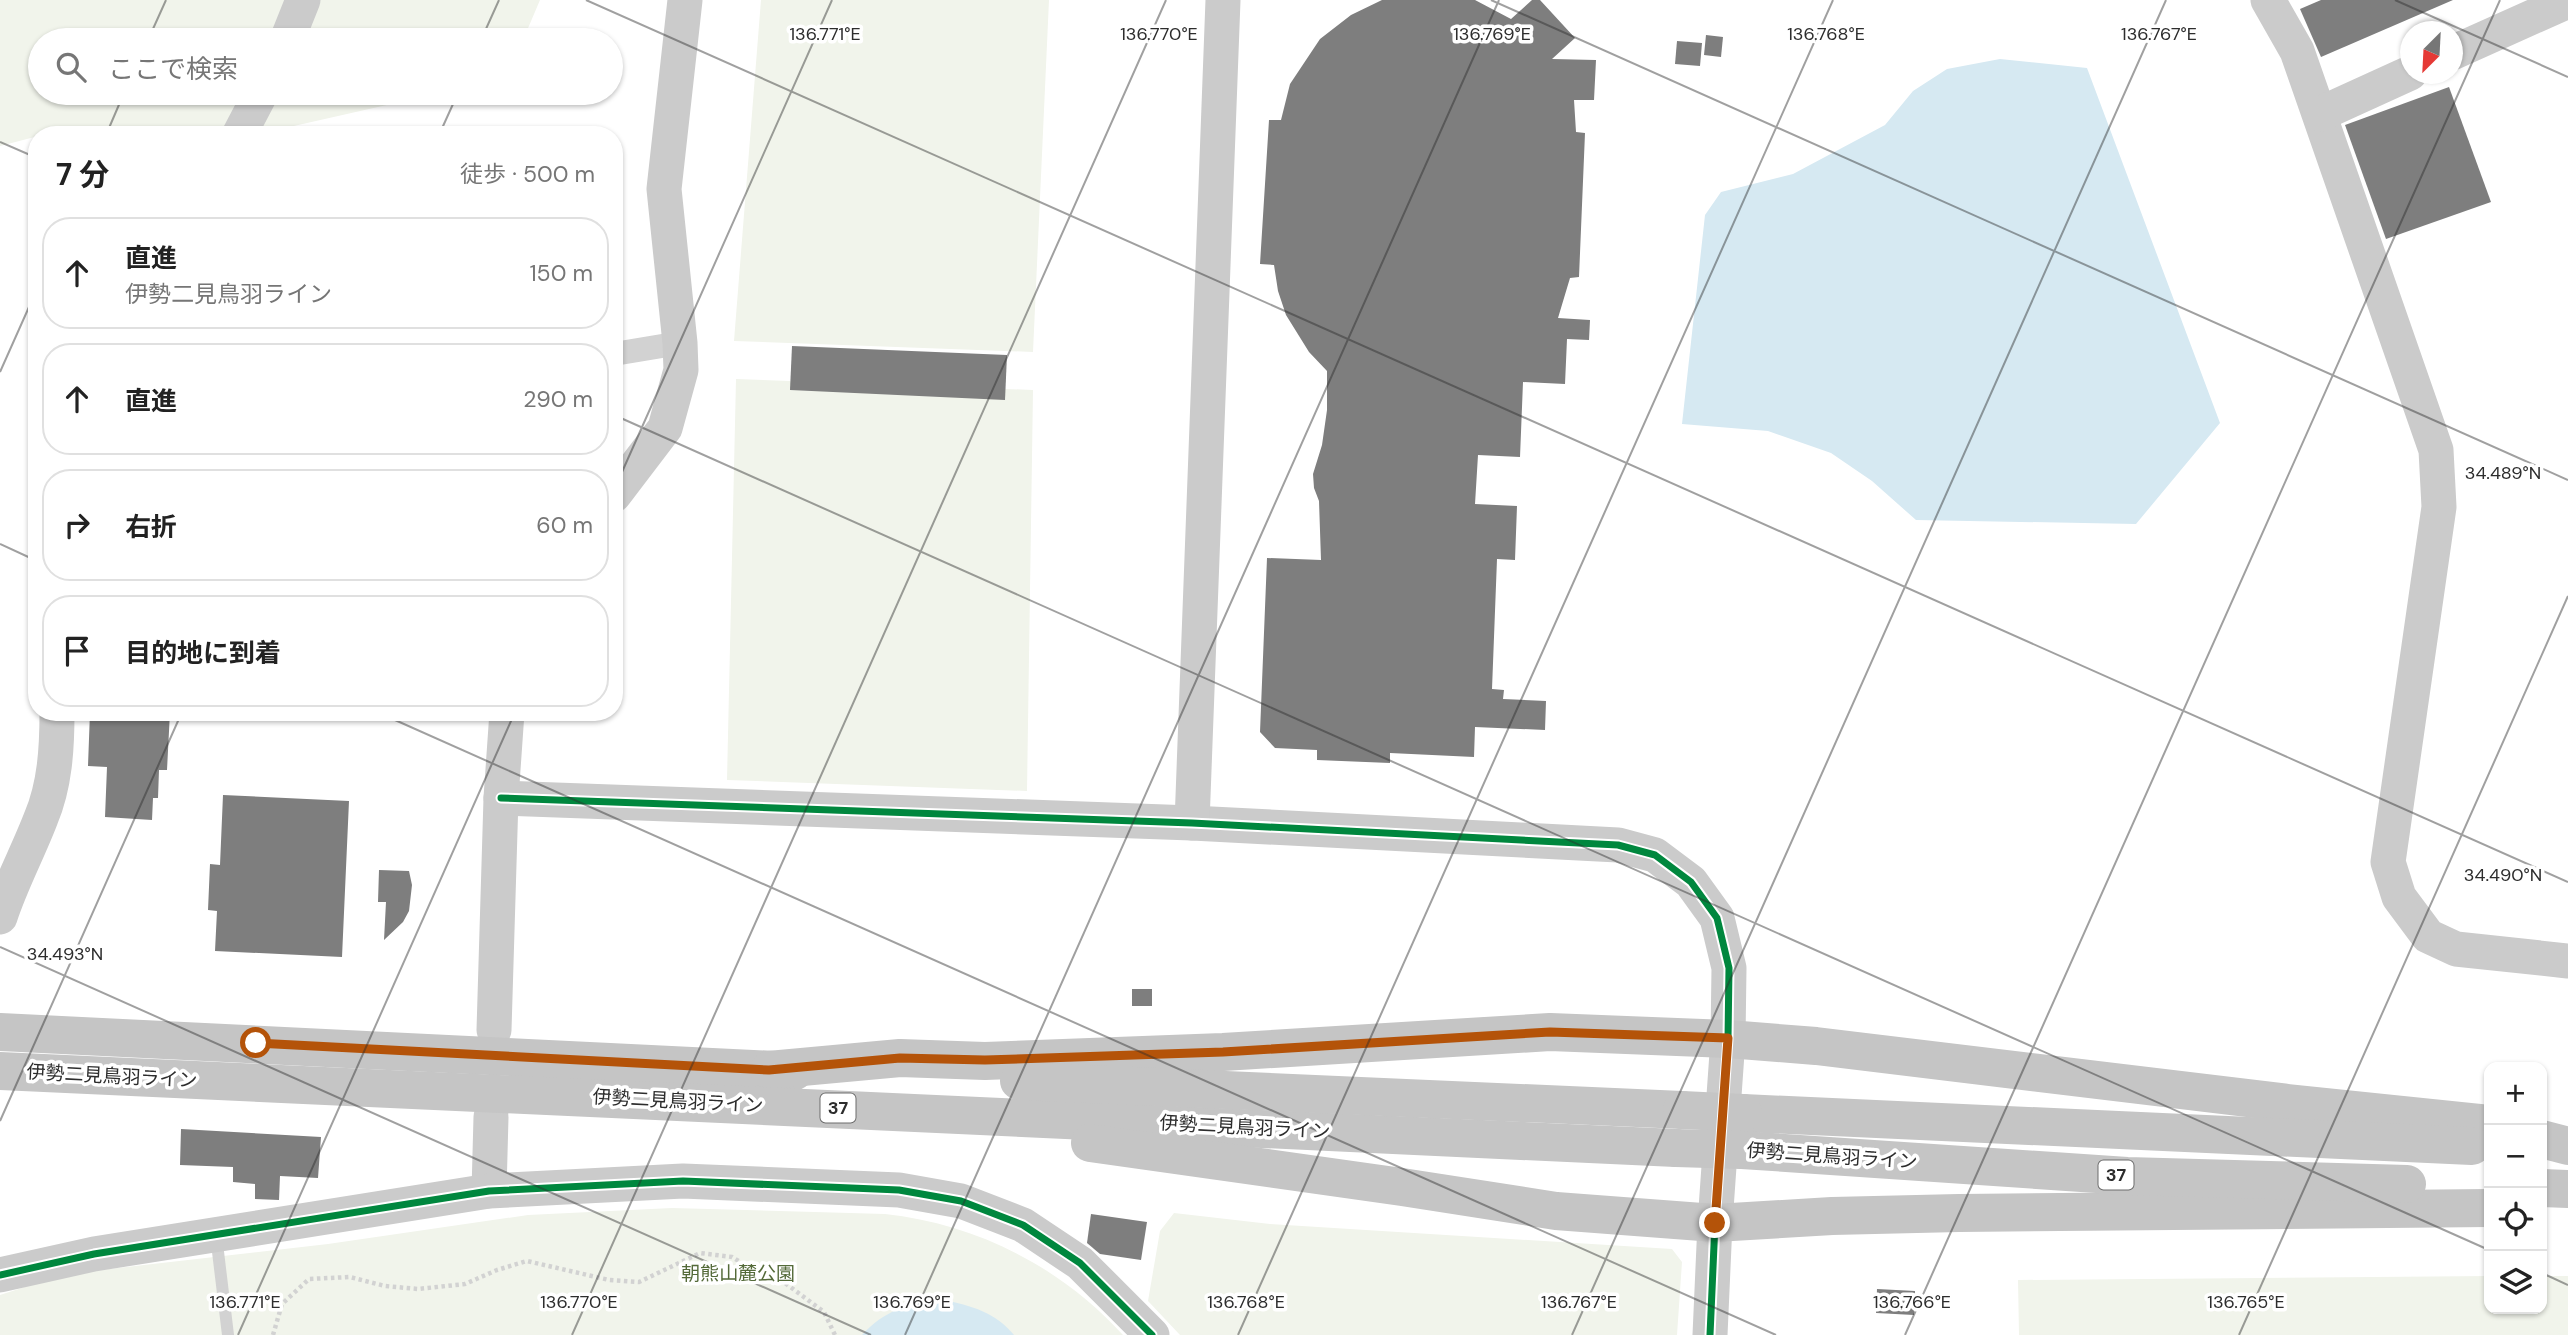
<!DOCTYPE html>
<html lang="ja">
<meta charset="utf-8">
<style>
:root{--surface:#fff;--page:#f2f2f2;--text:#222;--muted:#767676;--line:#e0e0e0}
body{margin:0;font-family:"DM Sans","Noto Sans JP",sans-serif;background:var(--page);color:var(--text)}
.controls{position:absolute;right:21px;bottom:21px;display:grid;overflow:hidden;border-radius:14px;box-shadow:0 2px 5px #0004}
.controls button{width:63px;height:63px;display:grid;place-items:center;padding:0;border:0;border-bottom:2px solid var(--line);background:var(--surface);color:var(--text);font:35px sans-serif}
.compass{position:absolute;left:2400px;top:21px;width:63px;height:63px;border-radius:50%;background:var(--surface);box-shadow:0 2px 5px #0004;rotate:204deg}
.stop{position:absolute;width:21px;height:21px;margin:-16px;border:5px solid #b45309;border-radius:50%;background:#fff}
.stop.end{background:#b45309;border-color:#fff;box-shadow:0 2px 7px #0008}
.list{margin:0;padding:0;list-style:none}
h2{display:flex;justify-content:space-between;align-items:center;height:91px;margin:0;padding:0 28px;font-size:30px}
h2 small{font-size:23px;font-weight:400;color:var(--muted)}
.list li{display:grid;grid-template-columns:46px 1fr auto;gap:21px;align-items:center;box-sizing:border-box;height:112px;margin:0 14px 14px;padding:0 14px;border:2px solid var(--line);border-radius:28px}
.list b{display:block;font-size:26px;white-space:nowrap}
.list p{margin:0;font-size:23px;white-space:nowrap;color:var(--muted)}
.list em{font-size:23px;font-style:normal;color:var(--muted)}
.icon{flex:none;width:38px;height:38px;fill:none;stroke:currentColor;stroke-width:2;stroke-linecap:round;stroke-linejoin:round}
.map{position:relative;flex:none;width:2568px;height:1335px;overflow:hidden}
.search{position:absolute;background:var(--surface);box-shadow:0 2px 5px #0004;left:28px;top:28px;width:595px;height:77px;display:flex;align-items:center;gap:18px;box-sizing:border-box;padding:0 24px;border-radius:38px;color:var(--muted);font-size:26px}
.panel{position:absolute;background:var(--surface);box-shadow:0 2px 5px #0004;left:28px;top:126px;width:595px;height:595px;border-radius:28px}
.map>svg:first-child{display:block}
.green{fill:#f1f4eb}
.water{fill:#d6e9f2}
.building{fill:#7e7e7e}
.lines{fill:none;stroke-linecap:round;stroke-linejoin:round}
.path{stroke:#d2d2d2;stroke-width:4.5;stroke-dasharray:3.5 3.5;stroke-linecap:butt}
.lane{stroke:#d2d2d2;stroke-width:12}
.street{stroke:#d2d2d2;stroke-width:24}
.secondary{stroke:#cbcbcb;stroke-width:35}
.primary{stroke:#c5c5c5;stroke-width:38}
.primary-bridge{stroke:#c5c5c5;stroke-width:38}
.cycleway-casing{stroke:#fff;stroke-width:11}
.cycleway{stroke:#00873e;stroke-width:7}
.route{stroke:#b45309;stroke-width:9}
.ticks{fill:none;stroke:#2d2d2d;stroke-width:2;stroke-opacity:0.45}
.labels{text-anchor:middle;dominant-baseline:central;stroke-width:7;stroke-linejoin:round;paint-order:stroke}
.shield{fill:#fff;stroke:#6c6c6c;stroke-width:2}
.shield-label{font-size:18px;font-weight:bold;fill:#2d2d2d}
.street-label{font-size:19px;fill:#2d2d2d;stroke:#fff}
.park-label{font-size:19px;fill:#546a39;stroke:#fff}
.ticks-label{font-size:18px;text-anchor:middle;fill:#2d2d2d;stroke:#fff;stroke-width:7;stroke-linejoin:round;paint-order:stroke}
</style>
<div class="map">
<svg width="2568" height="1335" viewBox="0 0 2568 1335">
<rect width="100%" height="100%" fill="#fff"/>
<g class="green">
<polygon points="0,0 540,0 523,40 40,40 40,93 420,93 400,102 254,135 57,135 50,133 0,146"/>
<polygon points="761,0 1049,0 1033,352 734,341"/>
<polygon points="736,379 1033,390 1027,791 727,780"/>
<path d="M672 1208 885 1214C977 1224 1061 1267 1123 1335H0V1295L65 1274 328 1244 528 1215Z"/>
<polygon points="1174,1213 1270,1224 1672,1249 1682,1262 1677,1335 1180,1335 1148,1301 1160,1231"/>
<polygon points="2489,1276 2489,1309 2542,1309 2542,1276 2568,1276 2568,1335 2019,1335 2018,1280"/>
</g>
<g class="water">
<polygon points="2000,59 2087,68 2220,423 2136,524 1916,520 1872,481 1831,453 1768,431 1682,424 1705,215 1721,192 1793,174 1885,125 1913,91 1947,69"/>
<path d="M944 1300C972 1306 995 1312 1014 1335H862C883 1311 912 1301 944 1300Z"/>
</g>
<g class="building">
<polygon points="1382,0 1475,0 1511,19 1532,0 1540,0 1575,38 1552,59 1596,60 1594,100 1574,100 1576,132 1585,133 1579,277 1570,278 1558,318 1590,320 1589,340 1567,339 1565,384 1523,382 1520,457 1478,455 1475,504 1517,506 1515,560 1497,559 1492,689 1504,690 1503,699 1546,701 1545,730 1475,727 1474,757 1390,753 1390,763 1317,760 1317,750 1275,748 1260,732 1267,558 1321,560 1319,501 1314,488 1313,474 1322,445 1327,410 1327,371 1309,352 1286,315 1278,291 1274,265 1260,264 1269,120 1281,120 1290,84 1320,39 1351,15"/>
<polygon points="2321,0 2453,0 2321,57 2300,9"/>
<polygon points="1706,35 1723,37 1721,57 1704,55"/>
<polygon points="1677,41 1702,43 1700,66 1675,64"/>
<polygon points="2449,87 2491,202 2386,239 2345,125"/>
<polygon points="792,346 1007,355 1005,400 790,390"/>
<polygon points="90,712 170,712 167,770 159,770 158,798 153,798 152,820 105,817 107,767 88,766"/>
<polygon points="223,795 349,801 342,957 215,951 217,911 208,910 210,864 220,865"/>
<polygon points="379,870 409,871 412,885 409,911 403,922 384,940 386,902 378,902"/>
<rect x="1132" y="989" width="20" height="17"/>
<polygon points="181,1129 321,1137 318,1178 280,1176 279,1200 255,1199 255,1184 233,1182 233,1167 180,1165"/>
<polygon points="1091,1214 1147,1222 1141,1260 1100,1254 1087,1243"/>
<polygon points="1877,1289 1915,1291 1914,1315 1876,1313"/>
</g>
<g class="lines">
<polyline class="path" points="273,1335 282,1304 309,1279 350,1277 385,1286 418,1289 465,1284 497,1270 527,1261 609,1280 639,1282 700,1253 732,1257 760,1274 781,1280 824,1312 835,1335"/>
<polyline class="lane" points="216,1235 228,1335"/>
<polyline class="street" points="614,354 680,343"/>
<g class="secondary">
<polyline points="2268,0 2297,51 2436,450 2439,507 2388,862 2399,897 2428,936 2456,949 2568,961"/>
<polyline points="287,40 303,0"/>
<polyline points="2452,53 2568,1"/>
<polyline points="2320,114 2410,73"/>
<polyline points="239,135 261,93"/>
<polyline points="614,495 665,428 681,370 680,343 664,189 685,0"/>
<polyline points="501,798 1192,823 1618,845 1655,855 1691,882 1717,918 1729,968 1728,1039 1715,1223 1710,1335"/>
<polyline points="1192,823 1223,0"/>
<path d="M0 917C11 883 28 852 41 818 55 785 57 748 57 712"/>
<polyline points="494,1030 501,798 507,712"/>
<polyline points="489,1191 491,1117"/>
<polyline points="0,1275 94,1254 489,1191 683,1181 899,1190 961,1201 1023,1225 1080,1263 1152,1335"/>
</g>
<g class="primary">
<polyline points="0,1032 795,1071"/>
<polyline points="769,1070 900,1058 985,1061 1223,1052 1550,1032 1728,1039 1816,1046 2288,1103 2489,1124"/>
<polyline points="0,1071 1676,1148"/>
<polyline points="1019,1081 1682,1110"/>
<polyline points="1743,1113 2472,1146"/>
<polyline points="2542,1139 2568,1146"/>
<polyline points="1090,1143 1402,1187 1556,1211 1715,1223 1832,1216 1959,1213 2489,1208"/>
<polyline points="1742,1150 2127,1176 2407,1184"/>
<polyline points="2542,1188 2568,1189"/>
</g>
<g class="primary-bridge">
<polyline points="1682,1110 1743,1113"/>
<polyline points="1676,1148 1742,1150"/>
</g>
<defs>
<g id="cycleway">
<polyline points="501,798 1192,823 1618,845 1655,855 1691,882 1717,918 1729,968 1728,1039 1715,1223 1710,1335"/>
<polyline points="0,1275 94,1254 489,1191 683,1181 899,1190 961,1201 1023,1225 1080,1263 1152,1335"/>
</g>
</defs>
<use href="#cycleway" class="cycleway-casing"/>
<use href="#cycleway" class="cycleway"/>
</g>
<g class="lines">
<polyline class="route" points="256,1043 769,1070 900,1058 985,1060 1223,1052 1550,1032 1728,1038 1715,1223"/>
</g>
<path class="ticks" d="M586 0 2568 882M1491 0 2568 480M2395 0 2568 77M148 40 166 0M481 40 499 0M106 135 124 93M439 135 458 93M0 142 37 158M0 372 37 289M614 415 2489 1250M614 490 832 0M0 544 37 561M377 712 1776 1335M0 947 871 1335M0 1121 182 712M2542 1273 2568 1285M238 1335 515 712M572 1335 1166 0M905 1335 1499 0M1238 1335 1833 0M1572 1335 2166 0M1905 1335 2500 0M2239 1335 2568 596"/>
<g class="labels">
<g class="shield">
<rect x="820.5" y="1093.5" width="35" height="29" rx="5"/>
<rect x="2098.5" y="1160.5" width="35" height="29" rx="5"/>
</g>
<g class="shield-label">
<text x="838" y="1108">37</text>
<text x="2116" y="1175">37</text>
</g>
<g class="street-label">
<text transform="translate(112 1076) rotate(3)">伊勢二見鳥羽ライン</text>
<text transform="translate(678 1101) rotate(3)">伊勢二見鳥羽ライン</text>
<text transform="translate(1245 1127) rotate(3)">伊勢二見鳥羽ライン</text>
<text transform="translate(1832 1156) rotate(4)">伊勢二見鳥羽ライン</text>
</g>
<g class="park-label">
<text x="738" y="1273">朝熊山麓公園</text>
</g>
</g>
<g class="ticks-label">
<text x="2159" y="40">136.767°E</text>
<text x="825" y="40">136.771°E</text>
<text x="1159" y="40">136.770°E</text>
<text x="1492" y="40">136.769°E</text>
<text x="1826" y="40">136.768°E</text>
<text x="2503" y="479">34.489°N</text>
<text x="2503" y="881">34.490°N</text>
<text x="65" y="960">34.493°N</text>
<text x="245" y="1308">136.771°E</text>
<text x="579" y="1308">136.770°E</text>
<text x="912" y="1308">136.769°E</text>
<text x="1246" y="1308">136.768°E</text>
<text x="1579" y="1308">136.767°E</text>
<text x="1912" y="1308">136.766°E</text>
<text x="2246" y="1308">136.765°E</text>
</g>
</svg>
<div class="controls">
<button>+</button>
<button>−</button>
<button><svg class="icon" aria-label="locate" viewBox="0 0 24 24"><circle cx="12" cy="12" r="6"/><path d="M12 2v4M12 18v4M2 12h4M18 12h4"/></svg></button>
<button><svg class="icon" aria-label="layers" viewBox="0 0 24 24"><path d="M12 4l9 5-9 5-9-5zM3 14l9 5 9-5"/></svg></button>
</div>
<svg class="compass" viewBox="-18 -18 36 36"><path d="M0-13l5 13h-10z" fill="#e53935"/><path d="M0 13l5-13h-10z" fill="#767676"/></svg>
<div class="stop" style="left:256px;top:1043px"></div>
<div class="stop end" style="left:1715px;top:1223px"></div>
<div class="search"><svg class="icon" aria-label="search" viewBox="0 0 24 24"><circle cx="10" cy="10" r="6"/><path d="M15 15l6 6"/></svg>ここで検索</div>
<section class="panel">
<h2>7 分<small>徒歩 · 500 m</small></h2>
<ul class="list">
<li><svg class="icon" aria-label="ahead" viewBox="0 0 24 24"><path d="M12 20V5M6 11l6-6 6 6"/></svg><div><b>直進</b><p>伊勢二見鳥羽ライン</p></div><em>150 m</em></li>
<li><svg class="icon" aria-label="ahead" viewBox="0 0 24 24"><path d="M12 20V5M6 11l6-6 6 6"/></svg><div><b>直進</b></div><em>290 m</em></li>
<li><svg class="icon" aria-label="right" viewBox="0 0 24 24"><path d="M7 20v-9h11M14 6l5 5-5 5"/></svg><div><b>右折</b></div><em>60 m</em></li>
<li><svg class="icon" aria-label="arrive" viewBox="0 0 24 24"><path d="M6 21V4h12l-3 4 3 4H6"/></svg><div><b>目的地に到着</b></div></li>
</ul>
</section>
</div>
